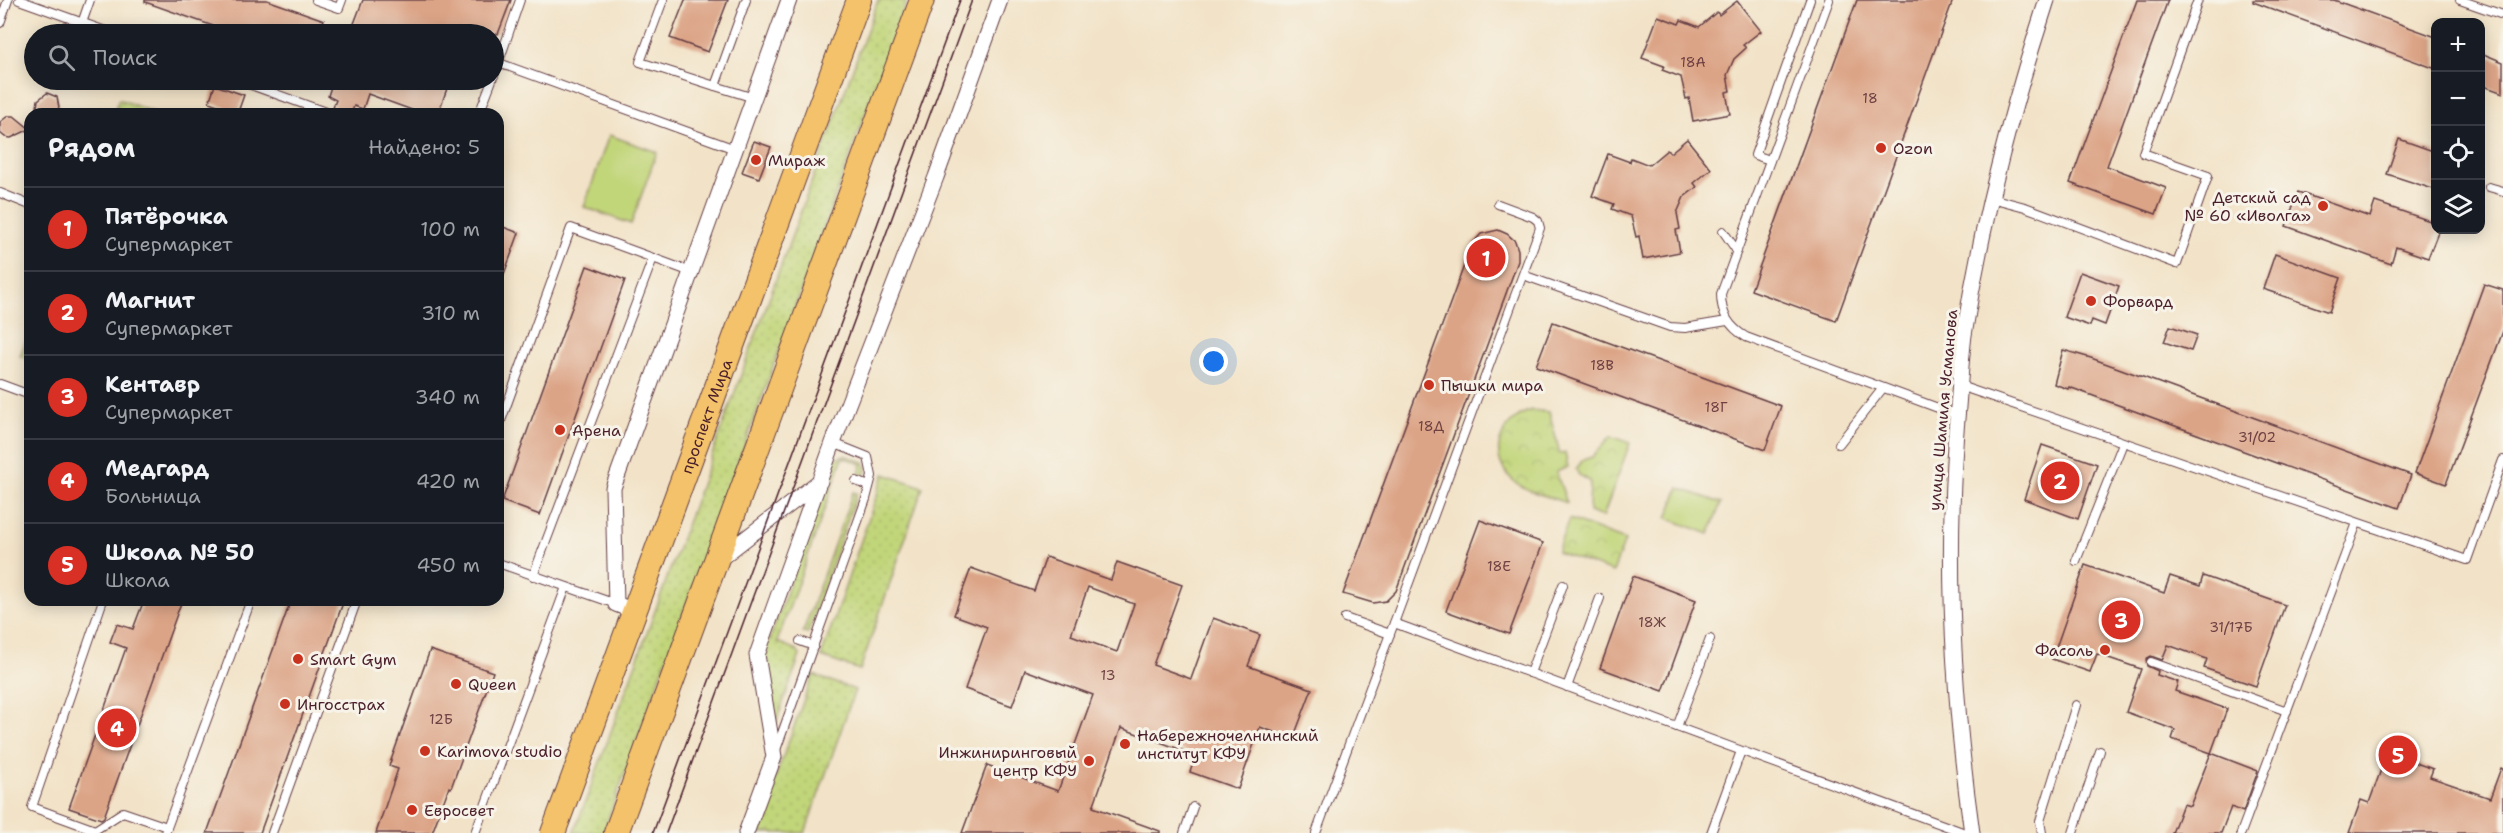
<!DOCTYPE html>
<html lang="ru">
<meta charset="utf-8">
<style>
:root{--surface:#171b24;--page:#20242c;--text:#f1f3f6;--muted:#9ea1a6;--line:#363941;--accent:#d93025}
body{margin:0;font-family:"Shantell Sans",sans-serif;background:var(--page);color:var(--text)}
.controls{position:absolute;right:18px;top:18px;display:grid;overflow:hidden;border-radius:12px;box-shadow:0 3px 15px #0003}
.controls button{width:54px;height:54px;display:grid;place-items:center;padding:0;border:0;border-bottom:2px solid var(--line);background:var(--surface);color:var(--text);font:30px sans-serif}
.you{position:absolute;left:1214px;top:362px;width:21px;height:21px;margin:-15px;border:4px solid #fff;border-radius:50%;background:#1a73e8;box-shadow:0 0 0 9px #1a73e833}
.badge{display:grid;place-items:center;width:39px;height:39px;border-radius:50%;background:var(--accent);color:#fff;font-size:20px;font-weight:700}
.pin{position:absolute;translate:-50% -50%;border:3px solid #fff;box-shadow:0 2px 6px #0006}
.list{margin:0;padding:0;list-style:none}
h2{display:flex;justify-content:space-between;align-items:center;height:78px;margin:0;padding:0 24px;font-size:26px}
h2 small{font-size:20px;font-weight:400;color:var(--muted)}
.list li{display:grid;grid-template-columns:39px 1fr auto;gap:18px;align-items:center;box-sizing:border-box;height:84px;padding:0 24px;border-top:2px solid var(--line)}
.list b{display:block;font-size:22px;white-space:nowrap}
.list p{margin:0;font-size:20px;white-space:nowrap;color:var(--muted)}
.list em{font-size:20px;font-style:normal;color:var(--muted)}
.icon{flex:none;width:33px;height:33px;fill:none;stroke:currentColor;stroke-width:2;stroke-linecap:round;stroke-linejoin:round}
.map{position:relative;flex:none;width:2503px;height:833px;overflow:hidden}
.search{position:absolute;background:var(--surface);box-shadow:0 3px 15px #0003;left:24px;top:24px;width:480px;height:66px;display:flex;align-items:center;gap:15px;box-sizing:border-box;padding:0 21px;border-radius:33px;color:var(--muted);font-size:22px}
.panel{position:absolute;background:var(--surface);box-shadow:0 3px 15px #0003;left:24px;top:108px;width:480px;height:498px;border-radius:18px}
.map>svg:first-child{display:block}
.grass{fill:url(#grass-dots);stroke:#867a52;stroke-width:1.5}
.park{fill:url(#park-crowns);stroke:#867a52;stroke-width:1.5}
.garden{fill:url(#garden-furrows);stroke:#867a52;stroke-width:1.5}
.pitch{fill:#c1d579;stroke:#867a52;stroke-width:1.5}
.building{fill:#dca487;fill-rule:evenodd}
.lines{fill:none;stroke-linecap:round;stroke-linejoin:round}
.lane-casing{stroke:#633c43;stroke-width:10}
.street-casing{stroke:#633c43;stroke-width:17}
.primary-casing{stroke:#633c43;stroke-width:26}
.lane{stroke:#fff;stroke-width:8}
.street{stroke:#fff;stroke-width:15}
.primary{stroke:#f3c26a;stroke-width:24}
.tram{stroke:#4a1f2b;stroke-width:1.5}
.poi-dot{fill:#c8321e;stroke:#f7f3e8;stroke-width:2}
.labels{text-anchor:middle;dominant-baseline:central;stroke-width:6;stroke-linejoin:round;paint-order:stroke}
.number-label{font-size:14px;fill:#6e4042}
.poi-label{font-size:16px;fill:#4a1f2b;stroke:#f7f3e8;text-anchor:start}
.street-label{font-size:16px;fill:#4a1f2b;stroke:#f7f3e8}
</style>
<div class="map">
<svg width="2503" height="833" viewBox="0 0 2503 833">
<defs>
<pattern id="grass-dots" width="8" height="8" patternUnits="userSpaceOnUse" patternTransform="scale(1.5)"><rect width="8" height="8" fill="#c1d579"/><path d="M2 2h.1M6 6h.1" fill="none" stroke="#a7b669" stroke-width="1.8" stroke-linecap="round"/></pattern>
<pattern id="park-crowns" width="20" height="18" patternUnits="userSpaceOnUse" patternTransform="scale(1.5)"><rect width="20" height="18" fill="#c1d579"/><path d="M2 6a3 3 0 1 1 6 0M12 15a3 3 0 1 1 6 0" fill="none" stroke="#a7b669"/></pattern>
<pattern id="garden-furrows" width="10" height="10" patternUnits="userSpaceOnUse" patternTransform="scale(1.5)"><rect width="10" height="10" fill="#c1d579"/><path d="M-1 1l2-2M0 10L10 0M9 11l2-2" fill="none" stroke="#a7b669"/></pattern>
</defs>
<rect width="100%" height="100%" fill="#f7f3e8"/>
<filter id="ink" filterUnits="userSpaceOnUse"><feTurbulence type="fractalNoise" baseFrequency=".0167" numOctaves="2"/><feDisplacementMap in="SourceGraphic" scale="12" xChannelSelector="R" yChannelSelector="G"/><feConvolveMatrix kernelMatrix="1 2 1 2 8 2 1 2 1" color-interpolation-filters="sRGB"/></filter>
<filter id="wash" filterUnits="userSpaceOnUse"><feTurbulence type="fractalNoise" baseFrequency=".008" numOctaves="4" result="noise"/><feDisplacementMap in="SourceGraphic" scale="24" xChannelSelector="R" yChannelSelector="G"/><feGaussianBlur stdDeviation="1.35" result="paint"/><feColorMatrix in="noise" values="0 0 0 0 0 0 0 0 0 0 0 0 0 0 0 0 0 1.4 0 .05"/><feComposite in="paint" operator="in"/></filter>
<g filter="url(#wash)">
<rect width="100%" height="100%" fill="#f2e3c8"/>
<g class="grass">
<polygon points="878,0 907,0 603,833 574,833"/>
<polygon points="844,455 864,462 867,468 864,475 859,474 862,464 843,457 777,642 797,650 800,655 776,722 766,668 766,650 834,460"/>
<polygon points="884,474 923,487 860,670 821,657"/>
<polygon points="853,492 857,493 808,633 803,632"/>
<polygon points="813,675 855,690 805,833 755,833"/>
</g>
<g class="park">
<path d="M1532 410 1549 412 1560 454 1565 453 1568 467 1556 472 1567 503C1550 497 1529 493 1515 482 1486 459 1498 421 1532 410Z"/>
<polygon points="1611,436 1630,443 1603,517 1589,512 1590,481 1579,475 1576,469 1583,460 1592,457"/>
<polygon points="1569,519 1625,540 1613,572 1557,552"/>
</g>
<g class="garden">
<polygon points="119,99 157,114 113,114"/>
<polygon points="30,329 30,360 20,356"/>
</g>
<g class="pitch">
<polygon points="609,135 657,152 631,224 584,207"/>
<polygon points="1679,488 1721,503 1709,534 1667,518"/>
</g>
<g id="blocks">
<g class="building">
<polygon points="145,0 267,0 324,20 319,34 236,34 145,2"/>
<polygon points="363,0 511,0 498,34 350,34"/>
<polygon points="685,0 728,0 708,52 670,38"/>
<polygon points="1857,0 1953,0 1836,321 1751,290"/>
<polygon points="2137,0 2168,0 2107,166 2166,188 2156,214 2070,183"/>
<polygon points="2253,0 2334,0 2436,37 2436,69 2253,2"/>
<polygon points="1737,1 1761,31 1743,45 1746,48 1734,59 1727,75 1730,91 1726,92 1730,114 1693,121 1689,98 1686,99 1681,77 1662,70 1664,66 1642,58 1658,16 1679,24 1681,20 1699,27 1717,12 1719,15"/>
<polygon points="2481,53 2503,62 2503,93 2481,85"/>
<polygon points="333,80 450,80 438,114 423,114 368,94 363,109 354,106 351,114 337,114 333,108 336,100 328,96"/>
<polygon points="215,85 244,95 238,112 209,102"/>
<polygon points="47,93 57,97 59,108 52,114 36,114 38,100"/>
<polygon points="8,116 14,116 30,129 11,138 5,137 0,133 0,122"/>
<polygon points="1687,139 1711,169 1694,183 1697,187 1684,197 1677,213 1680,229 1676,230 1680,252 1643,259 1639,236 1636,237 1631,216 1612,209 1614,204 1592,196 1608,154 1630,162 1631,158 1649,165 1667,150 1670,153"/>
<polygon points="2399,139 2436,152 2436,190 2387,174"/>
<polygon points="754,141 771,147 759,178 742,172"/>
<polygon points="2298,192 2370,217 2375,202 2436,223 2436,230 2439,230 2428,258 2396,247 2391,264 2286,226"/>
<polygon points="498,225 519,233 500,285 498,285"/>
<polygon points="1498,230 1507,234 1515,241 1518,250 1518,261 1396,591 1386,601 1373,603 1343,594 1472,244 1481,234"/>
<polygon points="2275,254 2341,278 2329,312 2263,289"/>
<polygon points="587,266 625,280 540,515 502,501"/>
<polygon points="2080,272 2119,286 2105,325 2092,320 2090,326 2064,317"/>
<polygon points="2484,284 2503,290 2503,331 2446,484 2415,473"/>
<polygon points="1553,322 1781,406 1765,450 1536,366"/>
<polygon points="2170,326 2197,335 2191,351 2164,342"/>
<polygon points="2063,350 2091,358 2411,475 2399,508 2069,387 2068,389 2054,384"/>
<polygon points="2042,445 2097,464 2078,519 2024,499"/>
<polygon points="1480,520 1543,543 1509,634 1446,611"/>
<path d="M1046 557 1111 580 1117 562 1182 585 1153 665 1191 679 1213 618 1260 635 1248 666 1312 689 1293 739 1260 727 1238 789 1190 772 1196 755 1121 728 1093 807 1160 831V833H962L987 765 1058 791 1093 695 1025 670 1012 706 965 689 987 627 954 615 971 568 1034 591ZM1088 587 1134 604 1117 652 1071 635Z"/>
<polygon points="2085,565 2164,593 2170,576 2200,586 2203,576 2285,605 2256,686 2204,668 2207,659 2168,645 2162,660 2151,656 2146,659 2147,666 2158,671 2157,675 2178,682 2175,691 2227,709 2211,753 2172,739 2175,730 2126,712 2141,669 2097,654 2090,672 2052,659"/>
<polygon points="1633,576 1696,600 1663,691 1600,668"/>
<polygon points="144,600 182,600 104,817 101,819 69,808 126,648 110,642 117,624 133,629"/>
<polygon points="291,600 344,600 260,833 207,833"/>
<polygon points="430,650 493,672 451,788 449,787 432,833 376,833 398,769 389,766"/>
<polygon points="2211,753 2258,771 2243,812 2231,807 2221,833 2172,833 2183,804 2190,806"/>
<polygon points="2387,753 2433,769 2430,777 2490,798 2501,768 2503,769 2503,833 2349,833 2361,800 2369,803"/>
</g>
</g>
</g>
<g filter="url(#ink)">
<use href="#blocks" fill-opacity="0" stroke="#633c43" stroke-width="1.5"/>
<g class="lines">
<defs>
<g id="lane">
<polyline points="19,0 114,34"/>
<polyline points="316,0 339,8 342,0"/>
<polyline points="663,0 640,62 715,86 746,0"/>
<path d="M1829 0 1721 294C1721 314 1729 327 1746 337L1957 415"/>
<polyline points="2460,0 2503,15"/>
<polyline points="0,23 8,0"/>
<polyline points="82,23 90,0"/>
<polyline points="499,63 735,149"/>
<polyline points="494,76 520,0"/>
<polyline points="237,80 331,114"/>
<polyline points="715,86 754,98"/>
<polyline points="479,114 492,80"/>
<polyline points="1770,160 1755,155 1810,0"/>
<polyline points="2489,187 2503,191"/>
<polyline points="0,193 30,205"/>
<polyline points="1991,198 2025,207 2177,264 2208,176 2143,153 2198,0"/>
<polyline points="1498,204 1533,217 1538,221 1540,228 1394,623 1965,833"/>
<polyline points="1723,231 1737,251"/>
<polyline points="1523,275 1670,327 1685,328 1727,321"/>
<polyline points="0,384 30,395"/>
<polyline points="1960,386 2467,560 2503,460"/>
<polyline points="498,429 571,228 653,258"/>
<polyline points="1839,444 1883,388"/>
<polyline points="856,481 869,486"/>
<polyline points="2076,561 2123,443"/>
<polyline points="498,563 616,604"/>
<polyline points="533,576 653,258 691,272"/>
<polyline points="103,600 32,807 95,830 123,812 167,827"/>
<polyline points="1345,618 1390,634"/>
<polyline points="800,641 814,646"/>
<polyline points="2151,662 2287,711"/>
<polyline points="1530,673 1563,585"/>
<polyline points="1567,687 1600,598"/>
<polyline points="1677,727 1710,639"/>
<polyline points="776,750 866,499 872,476 868,457 833,443"/>
<polyline points="165,833 251,600"/>
<polyline points="272,833 357,600"/>
<polyline points="475,833 566,587"/>
<polyline points="1184,833 1193,807"/>
<polyline points="1316,833 1394,623"/>
<polyline points="1711,833 1741,751"/>
<polyline points="2042,833 2040,821 2076,705"/>
<polyline points="2073,833 2100,751"/>
<polyline points="2241,833 2357,523"/>
</g>
<g id="street">
<polyline points="718,560 820,481"/>
<polyline points="636,612 616,604 613,488 789,0"/>
<polyline points="746,833 774,757 757,655 833,443 936,177 1000,0"/>
<path d="M1972 833C1952 692 1945 549 1958 407 1960 383 1961 359 1964 335 1982 221 2011 110 2047 0"/>
</g>
<g id="primary">
<path id="s1" d="M553 833 859 0"/>
<polyline points="616,833 922,0"/>
</g>
</defs>
<use href="#lane" class="lane-casing"/>
<use href="#street" class="street-casing"/>
<use href="#primary" class="primary-casing"/>
<use href="#lane" class="lane"/>
<use href="#street" class="street"/>
<use href="#primary" class="primary"/>
<g class="tram">
<polyline points="653,833 960,0"/>
<polyline points="666,833 972,0"/>
</g>
</g>
</g>
<g class="poi-dot">
<circle cx="1881" cy="148" r="6"/>
<circle cx="756" cy="160" r="6"/>
<circle cx="2323" cy="206" r="6"/>
<circle cx="2091" cy="301" r="6"/>
<circle cx="1429" cy="385" r="6"/>
<circle cx="560" cy="430" r="6"/>
<circle cx="2105" cy="650" r="6"/>
<circle cx="298" cy="659" r="6"/>
<circle cx="456" cy="684" r="6"/>
<circle cx="285" cy="704" r="6"/>
<circle cx="1125" cy="744" r="6"/>
<circle cx="425" cy="751" r="6"/>
<circle cx="1089" cy="761" r="6"/>
<circle cx="412" cy="810" r="6"/>
</g>
<g class="labels">
<g class="number-label">
<text x="1693" y="62">18А</text>
<text x="1870" y="98">18</text>
<text x="1602" y="365">18В</text>
<text x="1716" y="407">18Г</text>
<text x="1431" y="426">18Д</text>
<text x="2257" y="437">31/02</text>
<text x="1499" y="566">18Е</text>
<text x="1652" y="622">18Ж</text>
<text x="2231" y="627">31/17Б</text>
<text x="1108" y="675">13</text>
<text x="441" y="719">12Б</text>
</g>
<g class="poi-label">
<text x="1893" y="148">Ozon</text>
<text x="768" y="160">Мираж</text>
<text x="2311" y="197" text-anchor="end">Детский сад<tspan x="2311" dy="18">№ 60 «Иволга»</tspan></text>
<text x="2103" y="301">Форвард</text>
<text x="1441" y="385">Пышки мира</text>
<text x="572" y="430">Арена</text>
<text x="2093" y="650" text-anchor="end">Фасоль</text>
<text x="310" y="659">Smart Gym</text>
<text x="468" y="684">Queen</text>
<text x="297" y="704">Ингосстрах</text>
<text x="1137" y="735">Набережночелнинский<tspan x="1137" dy="18">институт КФУ</tspan></text>
<text x="437" y="751">Karimova studio</text>
<text x="1077" y="752" text-anchor="end">Инжиниринговый<tspan x="1077" dy="18">центр КФУ</tspan></text>
<text x="424" y="810">Евросвет</text>
</g>
<g class="street-label">
<text transform="translate(1943 410) rotate(-85)">улица Шамиля Усманова</text>
<text stroke="none"><textPath href="#s1" startOffset="444">проспект Мира</textPath></text>
</g>
</g>
</svg>
<div class="controls">
<button>+</button>
<button>−</button>
<button><svg class="icon" aria-label="locate" viewBox="0 0 24 24"><circle cx="12" cy="12" r="6"/><path d="M12 2v4M12 18v4M2 12h4M18 12h4"/></svg></button>
<button><svg class="icon" aria-label="layers" viewBox="0 0 24 24"><path d="M12 4l9 5-9 5-9-5zM3 14l9 5 9-5"/></svg></button>
</div>
<div class="you"></div>
<div class="pin badge" style="left:1486px;top:258px">1</div>
<div class="pin badge" style="left:2060px;top:481px">2</div>
<div class="pin badge" style="left:2121px;top:620px">3</div>
<div class="pin badge" style="left:117px;top:728px">4</div>
<div class="pin badge" style="left:2398px;top:755px">5</div>
<div class="search"><svg class="icon" aria-label="search" viewBox="0 0 24 24"><circle cx="10" cy="10" r="6"/><path d="M15 15l6 6"/></svg>Поиск</div>
<section class="panel">
<h2>Рядом<small>Найдено: 5</small></h2>
<ul class="list">
<li><span class="badge">1</span><div><b>Пятёрочка</b><p>Супермаркет</p></div><em>100 m</em></li>
<li><span class="badge">2</span><div><b>Магнит</b><p>Супермаркет</p></div><em>310 m</em></li>
<li><span class="badge">3</span><div><b>Кентавр</b><p>Супермаркет</p></div><em>340 m</em></li>
<li><span class="badge">4</span><div><b>Медгард</b><p>Больница</p></div><em>420 m</em></li>
<li><span class="badge">5</span><div><b>Школа № 50</b><p>Школа</p></div><em>450 m</em></li>
</ul>
</section>
</div>
